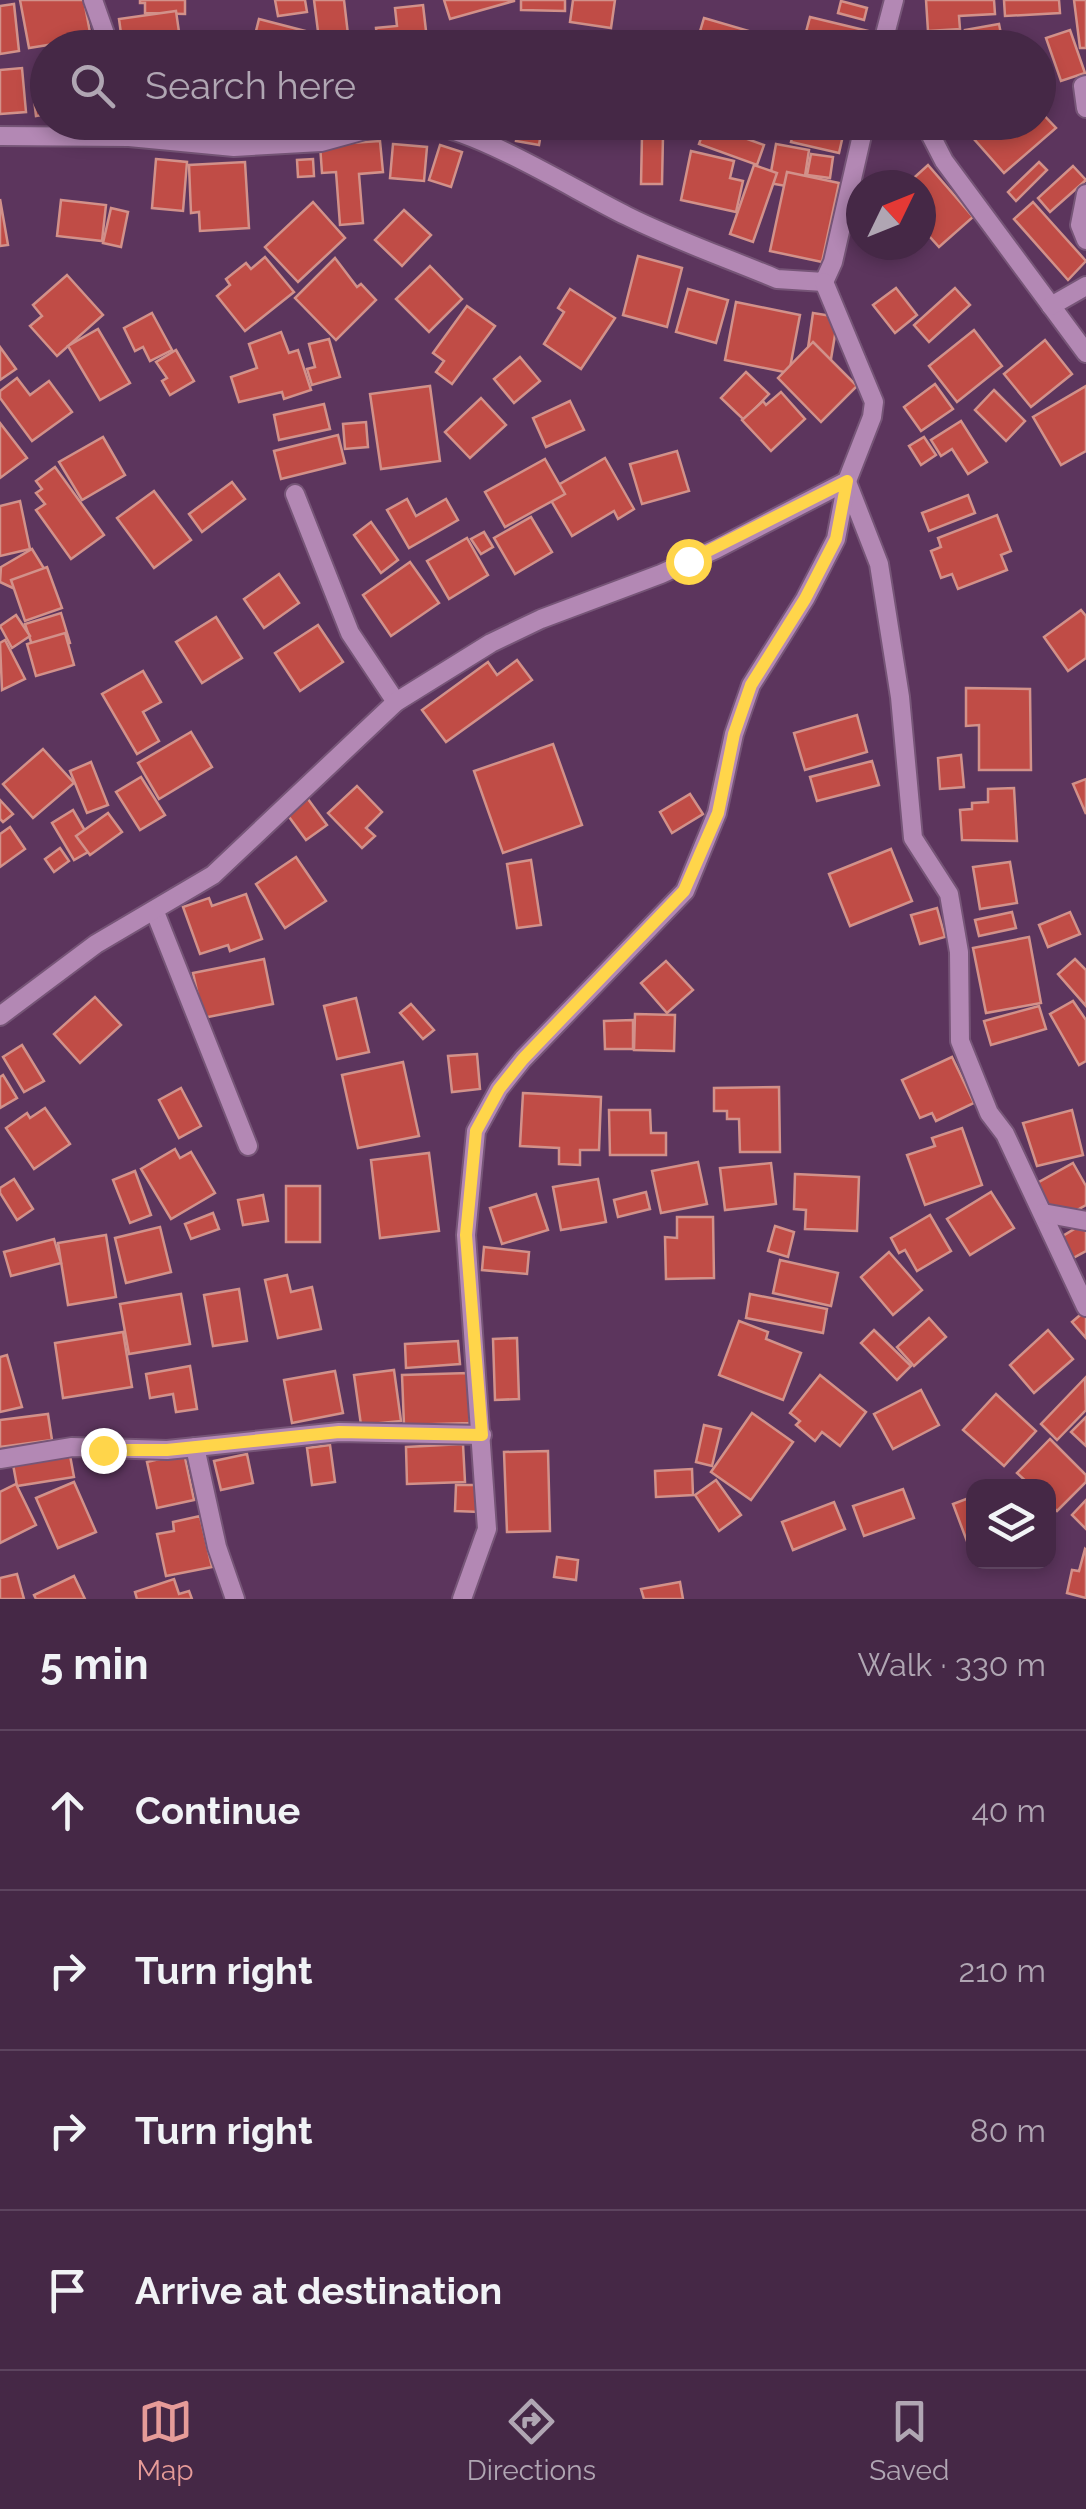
<!DOCTYPE html>
<meta charset="utf-8">
<style>
:root{--surface:#452846;--page:#4f3451;--text:#f1f3f6;--muted:#b0a6b3;--line:#5d445f;--accent:#e69b98}
body{margin:0;font-family:Raleway,sans-serif;background:var(--page);color:var(--text)}
.controls{position:absolute;right:30px;bottom:30px;display:grid;overflow:hidden;border-radius:20px;box-shadow:0 5px 15px #0003}
.controls button{width:90px;height:90px;display:grid;place-items:center;padding:0;border:0;border-bottom:2px solid var(--line);background:var(--surface);color:var(--text);font:50px sans-serif}
.compass{position:absolute;left:846px;top:170px;width:90px;height:90px;border-radius:50%;background:var(--surface);box-shadow:0 5px 15px #0003;rotate:47deg}
.stop{position:absolute;width:30px;height:30px;margin:-22px;border:8px solid #ffd54a;border-radius:50%;background:#fff}
.stop.end{background:#ffd54a;border-color:#fff;box-shadow:0 2px 10px #0008}
.list{margin:0;padding:0;list-style:none}
h2{display:flex;justify-content:space-between;align-items:center;height:130px;margin:0;padding:0 40px;font-size:42px}
h2 small{font-size:32px;font-weight:400;color:var(--muted)}
.list li{display:grid;grid-template-columns:65px 1fr auto;gap:30px;align-items:center;box-sizing:border-box;height:160px;padding:0 40px;border-top:2px solid var(--line)}
.list b{display:block;font-size:38px;white-space:nowrap}
.list em{font-size:32px;font-style:normal;color:var(--muted)}
.icon{flex:none;width:55px;height:55px;fill:none;stroke:currentColor;stroke-width:2;stroke-linecap:round;stroke-linejoin:round}
.map{position:relative;flex:none;width:1086px;height:1599px;overflow:hidden}
.search{position:absolute;background:var(--surface);box-shadow:0 5px 15px #0003;left:30px;right:30px;top:30px;height:110px;display:flex;align-items:center;gap:25px;box-sizing:border-box;padding:0 35px;border-radius:55px;color:var(--muted);font-size:38px}
.sheet{height:770px;background:var(--surface)}
nav{display:flex;justify-content:space-around;align-items:center;box-sizing:border-box;height:140px;border-top:2px solid var(--line);background:var(--surface);font-size:28px;color:var(--muted)}
nav a{display:grid;justify-items:center;gap:5px}
nav .on{color:var(--accent)}
.map>svg:first-child{display:block}
.building{fill:#c04c46;stroke:#d2918a;stroke-width:2.5}
.lines{fill:none;stroke-linecap:round;stroke-linejoin:round}
.minor-casing{stroke:#765577;stroke-width:22}
.minor{stroke:#b388b4;stroke-width:18}
.route{stroke:#ffd54a;stroke-width:12}
</style>
<div class="map">
<svg width="1086" height="1599" viewBox="0 0 1086 1599">
<rect width="100%" height="100%" fill="#5c355d"/>
<g class="building">
<polygon points="20,0 84,0 91,38 29,48"/>
<polygon points="140,0 185,0 185,14 145,13 145,3 140,3"/>
<polygon points="275,0 305,0 307,12 278,16"/>
<polygon points="314,0 344,0 349,43 320,47"/>
<polygon points="444,0 514,0 514,1 450,19"/>
<polygon points="521,0 565,0 565,11 521,10"/>
<polygon points="573,0 615,0 611,28 570,22"/>
<polygon points="926,0 994,0 995,14 959,16 960,29 928,31"/>
<polygon points="1004,0 1059,0 1060,13 1005,16"/>
<polygon points="1074,0 1086,0 1086,48 1080,48"/>
<polygon points="841,1 867,8 864,20 838,13"/>
<polygon points="14,4 19,51 0,54 0,6"/>
<polygon points="423,5 428,48 378,48 376,28 397,26 395,8"/>
<polygon points="176,11 181,46 123,48 119,19"/>
<polygon points="810,17 868,31 864,48 802,47"/>
<polygon points="704,18 749,31 744,48 695,48"/>
<polygon points="259,19 309,32 305,48 274,48 253,43"/>
<polygon points="999,24 1003,44 968,48 965,30"/>
<polygon points="1070,30 1085,73 1061,81 1046,38"/>
<polygon points="548,34 569,40 567,48 544,48"/>
<polygon points="953,34 957,48 922,48 920,43"/>
<polygon points="22,68 26,112 0,114 0,70"/>
<polygon points="48,97 48,114 36,116 34,99"/>
<polygon points="1038,109 1056,128 1004,173 974,139 993,122 1038,122"/>
<polygon points="519,122 543,122 539,145 516,141"/>
<polygon points="582,122 627,122 627,134 582,132"/>
<polygon points="645,122 689,122 689,129 645,128"/>
<polygon points="796,122 846,122 839,153 791,142"/>
<polygon points="706,124 764,145 757,165 699,144"/>
<polygon points="642,135 663,136 662,184 641,184"/>
<polygon points="380,141 383,172 359,174 363,223 340,225 336,172 322,173 320,145"/>
<polygon points="393,144 427,147 424,181 390,178"/>
<polygon points="776,144 809,150 803,189 769,183"/>
<polygon points="440,145 462,152 451,187 429,180"/>
<polygon points="691,151 734,161 730,178 743,181 736,212 681,200"/>
<polygon points="811,154 833,157 830,178 807,175"/>
<polygon points="156,159 187,162 183,211 152,208"/>
<polygon points="313,159 314,176 298,177 297,160"/>
<polygon points="245,162 249,228 200,231 199,212 191,213 189,165"/>
<polygon points="1039,162 1047,170 1016,201 1008,192"/>
<polygon points="754,165 777,173 753,242 730,234"/>
<polygon points="928,165 973,217 939,247 921,227 921,185 906,185"/>
<polygon points="1073,166 1086,180 1050,212 1038,198"/>
<polygon points="787,172 839,183 822,262 770,251"/>
<polygon points="0,199 8,245 0,246"/>
<polygon points="61,200 106,205 102,241 57,236"/>
<polygon points="313,202 345,238 298,282 265,247"/>
<polygon points="1033,202 1086,261 1068,280 1014,219"/>
<polygon points="111,208 128,212 121,247 103,243"/>
<polygon points="404,210 431,235 402,266 375,240"/>
<polygon points="638,256 682,268 667,327 623,315"/>
<polygon points="265,257 294,292 245,331 217,296 230,285 226,279 246,263 251,269"/>
<polygon points="335,258 357,287 361,284 376,300 336,340 295,298"/>
<polygon points="430,266 462,299 429,332 396,299"/>
<polygon points="67,275 103,315 57,356 30,326 42,316 33,305"/>
<polygon points="896,288 917,315 895,333 873,305"/>
<polygon points="955,288 970,305 929,342 914,325"/>
<polygon points="570,289 615,318 581,369 544,344 564,312 558,308"/>
<polygon points="688,289 728,300 716,343 676,332"/>
<polygon points="736,302 800,315 789,373 725,360"/>
<polygon points="467,306 495,326 452,384 436,372 444,361 433,353"/>
<polygon points="152,313 172,350 150,361 143,347 135,351 124,328"/>
<polygon points="813,313 838,317 831,359 807,355"/>
<polygon points="98,329 130,383 100,400 68,346"/>
<polygon points="974,330 1002,366 957,402 929,366"/>
<polygon points="281,332 289,353 298,350 311,390 284,399 282,392 239,402 231,377 257,368 249,344"/>
<polygon points="329,339 340,377 312,385 307,369 315,367 309,344"/>
<polygon points="1045,340 1072,374 1031,407 1004,374"/>
<polygon points="813,342 857,386 821,422 778,378"/>
<polygon points="0,347 16,369 0,380"/>
<polygon points="176,350 194,381 170,395 162,381 167,378 156,362"/>
<polygon points="520,357 540,381 514,403 494,379"/>
<polygon points="746,372 769,394 744,420 721,398"/>
<polygon points="17,378 30,395 49,381 72,412 32,441 0,398 0,391"/>
<polygon points="935,384 953,409 921,431 904,407"/>
<polygon points="430,386 440,461 381,469 370,394"/>
<polygon points="1086,386 1086,451 1061,465 1033,417"/>
<polygon points="994,390 1025,421 1006,441 975,410"/>
<polygon points="781,392 805,419 771,451 742,420 763,401 766,405"/>
<polygon points="481,398 506,425 470,458 445,432"/>
<polygon points="570,401 584,430 546,447 533,418"/>
<polygon points="324,404 330,429 279,440 274,415"/>
<polygon points="961,421 987,462 968,474 952,449 941,456 931,440"/>
<polygon points="366,422 368,447 345,449 343,424"/>
<polygon points="0,423 27,458 0,478"/>
<polygon points="338,435 345,463 281,479 274,451"/>
<polygon points="103,437 125,475 82,500 59,462"/>
<polygon points="924,437 936,455 921,465 909,446"/>
<polygon points="677,451 689,491 642,504 630,464"/>
<polygon points="605,458 634,509 618,519 614,511 572,536 546,492"/>
<polygon points="545,459 565,494 505,527 485,492"/>
<polygon points="55,467 104,535 71,559 36,510 45,504 36,493 42,489 36,481"/>
<polygon points="232,482 245,499 202,532 189,514"/>
<polygon points="154,491 191,540 154,568 117,518"/>
<polygon points="968,495 975,513 929,531 922,513"/>
<polygon points="407,499 416,516 446,499 458,520 409,548 387,510"/>
<polygon points="20,501 30,549 0,556 0,506"/>
<polygon points="997,515 1011,551 1001,555 1007,570 958,589 952,574 941,578 931,551 941,547 938,538"/>
<polygon points="531,517 552,552 515,574 494,538"/>
<polygon points="371,522 398,560 381,573 354,535"/>
<polygon points="484,532 493,547 481,554 471,539"/>
<polygon points="467,538 488,575 449,599 427,561"/>
<polygon points="32,549 45,570 15,589 0,582 1,567"/>
<polygon points="410,562 439,603 391,636 363,595"/>
<polygon points="47,567 62,608 25,621 11,580"/>
<polygon points="279,574 299,603 264,628 244,599"/>
<polygon points="1081,610 1086,616 1086,658 1068,671 1044,637"/>
<polygon points="61,613 70,643 35,654 25,624"/>
<polygon points="16,615 30,636 12,648 0,626"/>
<polygon points="216,617 242,658 202,683 176,642"/>
<polygon points="318,625 343,662 300,691 275,653"/>
<polygon points="65,633 74,665 36,676 27,644"/>
<polygon points="5,640 25,679 2,690 0,643"/>
<polygon points="517,660 532,680 446,742 422,710 488,662 497,675"/>
<polygon points="143,671 161,702 143,712 159,741 137,754 102,694"/>
<polygon points="966,688 1030,689 1031,770 979,770 979,725 966,726"/>
<polygon points="857,715 867,752 805,770 794,733"/>
<polygon points="191,732 212,767 159,799 138,763"/>
<polygon points="553,744 582,825 503,853 474,771"/>
<polygon points="43,749 74,783 33,818 3,784"/>
<polygon points="961,755 964,787 940,789 938,758"/>
<polygon points="872,761 879,785 817,801 810,777"/>
<polygon points="91,762 108,805 87,813 70,771"/>
<polygon points="141,777 165,815 140,830 116,792"/>
<polygon points="1086,779 1086,814 1073,784"/>
<polygon points="357,786 382,812 366,828 375,836 362,848 328,813"/>
<polygon points="1014,788 1017,841 962,840 960,810 972,809 972,803 988,802 988,789"/>
<polygon points="690,794 703,814 672,833 660,812"/>
<polygon points="305,795 327,825 306,840 284,810"/>
<polygon points="0,800 13,814 3,822 0,819"/>
<polygon points="73,810 95,848 74,860 52,823"/>
<polygon points="108,813 122,832 90,855 76,836"/>
<polygon points="10,827 25,849 0,867 0,834"/>
<polygon points="60,848 69,861 54,872 45,859"/>
<polygon points="891,849 912,901 850,926 829,874"/>
<polygon points="296,857 326,901 285,928 256,884"/>
<polygon points="531,860 541,925 517,928 507,864"/>
<polygon points="1010,862 1017,903 980,909 973,867"/>
<polygon points="246,894 262,939 230,951 228,945 200,954 183,907 209,898 212,906"/>
<polygon points="937,908 945,937 920,944 911,915"/>
<polygon points="1012,912 1016,928 979,936 975,920"/>
<polygon points="1070,912 1080,934 1048,947 1039,925"/>
<polygon points="1029,937 1041,1003 986,1013 973,948"/>
<polygon points="264,959 273,1004 203,1018 193,973"/>
<polygon points="1075,959 1086,970 1086,1006 1058,974"/>
<polygon points="666,961 693,990 667,1013 641,983"/>
<polygon points="95,997 121,1025 80,1063 54,1034"/>
<polygon points="356,998 369,1052 337,1059 324,1006"/>
<polygon points="1073,1001 1086,1020 1086,1061 1079,1065 1050,1014"/>
<polygon points="411,1004 434,1030 423,1039 400,1013"/>
<polygon points="1039,1006 1046,1029 991,1045 984,1021"/>
<polygon points="635,1014 675,1015 674,1051 634,1050"/>
<polygon points="633,1020 633,1049 605,1049 604,1021"/>
<polygon points="22,1045 44,1081 24,1092 3,1057"/>
<polygon points="477,1054 480,1089 452,1092 448,1056"/>
<polygon points="952,1057 974,1103 936,1121 932,1113 920,1118 902,1080"/>
<polygon points="403,1062 419,1136 358,1148 342,1075"/>
<polygon points="3,1075 17,1098 0,1108 0,1077"/>
<polygon points="779,1087 780,1152 740,1152 739,1119 727,1119 727,1111 714,1111 714,1088"/>
<polygon points="181,1088 201,1126 179,1138 159,1100"/>
<polygon points="523,1093 601,1097 599,1150 580,1150 580,1165 559,1164 559,1148 520,1146"/>
<polygon points="45,1108 70,1144 34,1169 6,1128 27,1113 30,1118"/>
<polygon points="609,1110 650,1110 651,1133 666,1133 666,1155 610,1155"/>
<polygon points="1072,1110 1083,1155 1037,1166 1023,1123"/>
<polygon points="962,1128 982,1185 925,1205 907,1155 935,1146 932,1138"/>
<polygon points="175,1149 180,1158 191,1152 215,1193 171,1219 141,1169"/>
<polygon points="429,1153 439,1231 380,1238 371,1160"/>
<polygon points="698,1162 707,1204 661,1213 652,1171"/>
<polygon points="771,1163 776,1204 725,1210 720,1168"/>
<polygon points="1073,1163 1086,1186 1086,1205 1052,1224 1030,1187"/>
<polygon points="135,1171 151,1215 130,1223 113,1180"/>
<polygon points="795,1174 859,1177 857,1231 805,1229 806,1210 794,1209"/>
<polygon points="14,1179 33,1209 17,1220 0,1193 0,1188"/>
<polygon points="598,1179 606,1222 561,1230 553,1187"/>
<rect x="286" y="1186" width="34" height="56"/>
<polygon points="646,1192 650,1209 618,1217 614,1200"/>
<polygon points="991,1192 1014,1228 970,1255 947,1219"/>
<polygon points="536,1194 548,1230 502,1244 490,1208"/>
<polygon points="263,1195 268,1221 243,1225 238,1200"/>
<polygon points="213,1213 219,1229 191,1239 185,1224"/>
<polygon points="930,1215 951,1251 917,1271 905,1250 899,1253 891,1238"/>
<polygon points="677,1217 713,1217 714,1278 666,1279 665,1237 677,1238"/>
<polygon points="1086,1222 1086,1251 1073,1258 1061,1237"/>
<polygon points="775,1226 794,1232 788,1257 768,1251"/>
<polygon points="160,1227 171,1272 126,1283 115,1238"/>
<polygon points="106,1235 116,1297 68,1305 58,1243"/>
<polygon points="54,1239 61,1263 11,1276 4,1252"/>
<polygon points="484,1247 529,1252 527,1274 482,1270"/>
<polygon points="889,1252 922,1290 893,1315 861,1277"/>
<polygon points="780,1260 838,1273 831,1306 773,1293"/>
<polygon points="287,1275 291,1292 312,1287 321,1329 278,1338 265,1280"/>
<polygon points="239,1289 247,1341 213,1346 204,1295"/>
<polygon points="181,1294 190,1344 129,1354 120,1304"/>
<polygon points="750,1294 827,1309 823,1333 746,1318"/>
<polygon points="1086,1310 1086,1338 1072,1322"/>
<polygon points="929,1318 946,1337 914,1366 897,1347"/>
<polygon points="739,1321 768,1332 766,1339 801,1353 783,1400 719,1375"/>
<polygon points="874,1330 911,1366 897,1380 861,1343"/>
<polygon points="1048,1330 1073,1359 1034,1393 1010,1365"/>
<polygon points="123,1332 132,1387 63,1398 55,1343"/>
<polygon points="517,1338 519,1399 495,1400 493,1339"/>
<polygon points="458,1341 460,1364 406,1368 405,1344"/>
<polygon points="7,1355 22,1407 0,1412 0,1357"/>
<polygon points="190,1366 197,1409 176,1412 173,1394 150,1398 146,1374"/>
<polygon points="394,1370 401,1421 361,1425 354,1375"/>
<polygon points="335,1371 343,1413 292,1423 284,1380"/>
<polygon points="468,1373 470,1423 404,1425 402,1375"/>
<polygon points="820,1375 866,1412 840,1446 822,1432 815,1441 796,1425 800,1421 790,1413"/>
<polygon points="1085,1378 1086,1410 1057,1440 1041,1424"/>
<polygon points="921,1390 939,1425 893,1449 874,1414"/>
<polygon points="996,1394 1036,1431 1004,1466 963,1430"/>
<polygon points="752,1413 793,1442 751,1500 711,1472"/>
<polygon points="48,1414 52,1440 0,1447 0,1420"/>
<polygon points="1086,1417 1086,1446 1071,1432"/>
<polygon points="704,1425 721,1429 712,1466 696,1462"/>
<polygon points="1050,1439 1086,1475 1086,1482 1057,1511 1048,1503 1048,1486 1031,1486 1017,1473"/>
<polygon points="463,1444 465,1482 407,1484 406,1447"/>
<polygon points="330,1445 335,1482 312,1485 307,1448"/>
<polygon points="69,1450 74,1477 17,1486 12,1459"/>
<polygon points="548,1451 550,1531 507,1532 504,1452"/>
<polygon points="184,1453 194,1500 157,1508 147,1462"/>
<polygon points="247,1454 253,1483 221,1490 214,1461"/>
<polygon points="692,1469 693,1495 656,1497 655,1471"/>
<polygon points="716,1480 741,1515 719,1531 695,1495"/>
<polygon points="74,1482 96,1532 58,1548 36,1498"/>
<polygon points="16,1484 36,1525 0,1543 0,1492"/>
<polygon points="456,1485 481,1485 480,1512 455,1511"/>
<polygon points="903,1489 914,1518 864,1536 853,1506"/>
<polygon points="974,1496 974,1542 968,1544 953,1504"/>
<polygon points="1086,1500 1086,1529 1072,1515"/>
<polygon points="834,1502 845,1529 793,1550 782,1522"/>
<polygon points="200,1516 212,1567 166,1576 157,1534 174,1531 173,1522"/>
<polygon points="1085,1549 1086,1550 1086,1598 1067,1593 1072,1570 1079,1571"/>
<polygon points="557,1557 578,1560 576,1580 554,1577"/>
<polygon points="17,1574 24,1599 0,1599 0,1578"/>
<polygon points="74,1576 85,1599 36,1599 34,1595"/>
<polygon points="174,1579 179,1594 189,1591 192,1599 137,1599 135,1592"/>
<polygon points="680,1582 683,1599 644,1599 641,1589"/>
</g>
<g class="lines">
<defs>
<g id="minor">
<polyline points="93,0 110,48"/>
<polyline points="886,48 883,42 894,0"/>
<polyline points="1086,85 1083,86 1086,108"/>
<path d="M417 122C477 128 570 188 627 216 675 240 727 258 777 279L824 282 833 262 865 122"/>
<polyline points="924,122 944,161 1086,353"/>
<polyline points="0,136 129,137 234,147 321,142 394,122"/>
<polyline points="1086,194 1080,225 1086,240"/>
<polyline points="1051,306 1086,286"/>
<polyline points="847,482 879,564 900,697 913,838 949,894 959,952 960,1041 989,1113 1005,1134 1086,1307"/>
<polyline points="295,494 350,633 396,702"/>
<polyline points="155,912 248,1146"/>
<polyline points="0,1016 96,944 213,875 396,702 491,643 541,619 661,574 716,549 847,481 872,417 874,402 824,282"/>
<polyline points="1043,1213 1086,1221"/>
<polyline points="195,1447 217,1547 235,1599"/>
<polyline points="0,1459 72,1447 167,1450 339,1432 482,1435"/>
<polyline points="462,1599 487,1529 466,1235 476,1131 499,1089 523,1059 685,891 717,813 734,734 751,685 805,599 836,539 847,481"/>
</g>
</defs>
<use href="#minor" class="minor-casing"/>
<use href="#minor" class="minor"/>
</g>
<g class="lines">
<polyline class="route" points="103,1450 167,1450 339,1432 482,1435 466,1235 476,1131 499,1089 523,1059 684,891 718,813 734,734 751,685 805,599 836,539 847,481 688,561"/>
</g>
</svg>
<div class="controls">
<button><svg class="icon" aria-label="layers" viewBox="0 0 24 24"><path d="M12 4l9 5-9 5-9-5zM3 14l9 5 9-5"/></svg></button>
</div>
<svg class="compass" viewBox="-18 -18 36 36"><path d="M0-13l5 13h-10z" fill="#e53935"/><path d="M0 13l5-13h-10z" fill="#b0a6b3"/></svg>
<div class="stop" style="left:688px;top:561px"></div>
<div class="stop end" style="left:103px;top:1450px"></div>
<div class="search"><svg class="icon" aria-label="search" viewBox="0 0 24 24"><circle cx="10" cy="10" r="6"/><path d="M15 15l6 6"/></svg>Search here</div>
</div>
<section class="sheet">
<h2>5 min<small>Walk · 330 m</small></h2>
<ul class="list">
<li><svg class="icon" aria-label="ahead" viewBox="0 0 24 24"><path d="M12 20V5M6 11l6-6 6 6"/></svg><div><b>Continue</b></div><em>40 m</em></li>
<li><svg class="icon" aria-label="right" viewBox="0 0 24 24"><path d="M7 20v-9h11M14 6l5 5-5 5"/></svg><div><b>Turn right</b></div><em>210 m</em></li>
<li><svg class="icon" aria-label="right" viewBox="0 0 24 24"><path d="M7 20v-9h11M14 6l5 5-5 5"/></svg><div><b>Turn right</b></div><em>80 m</em></li>
<li><svg class="icon" aria-label="arrive" viewBox="0 0 24 24"><path d="M6 21V4h12l-3 4 3 4H6"/></svg><div><b>Arrive at destination</b></div></li>
</ul>
</section>
<nav>
<a class="on"><svg class="icon" aria-label="map" viewBox="0 0 24 24"><path d="M3 6l6-2 6 2 6-2v14l-6 2-6-2-6 2zM9 4v14M15 6v14"/></svg>Map</a>
<a><svg class="icon" aria-label="directions" viewBox="0 0 24 24"><path d="M12 3l9 9-9 9-9-9zM9 14v-3h6M13 9l2 2-2 2"/></svg>Directions</a>
<a><svg class="icon" aria-label="saved" viewBox="0 0 24 24"><path d="M7 4h10v16l-5-4-5 4z"/></svg>Saved</a>
</nav>
